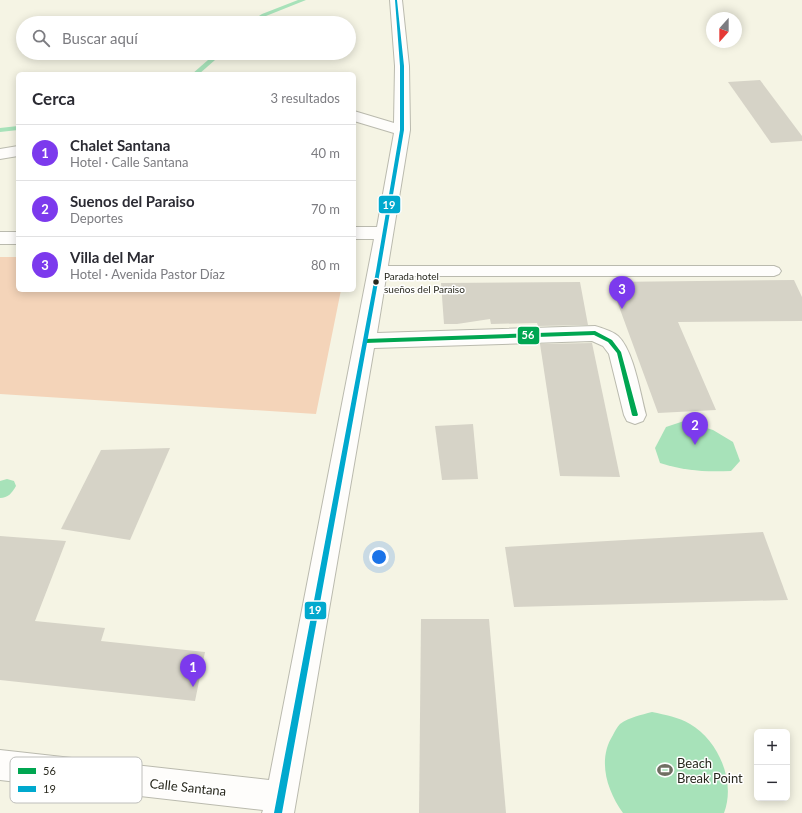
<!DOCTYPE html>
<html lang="es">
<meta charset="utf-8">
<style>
:root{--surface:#fff;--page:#f2f2f3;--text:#2b2b33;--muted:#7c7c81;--line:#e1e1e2;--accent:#7c3aed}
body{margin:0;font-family:Lato,sans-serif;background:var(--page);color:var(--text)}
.controls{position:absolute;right:12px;bottom:12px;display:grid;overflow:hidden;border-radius:6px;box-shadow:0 2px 10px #0003}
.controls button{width:36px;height:36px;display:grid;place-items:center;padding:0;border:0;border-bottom:1px solid var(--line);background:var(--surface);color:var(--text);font:20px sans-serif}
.compass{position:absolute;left:706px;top:12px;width:36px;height:36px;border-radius:50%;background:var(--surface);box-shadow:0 2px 10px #0003;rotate:201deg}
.you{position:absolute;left:379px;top:557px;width:14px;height:14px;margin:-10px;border:3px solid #fff;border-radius:50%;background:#1a73e8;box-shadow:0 0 0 6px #1a73e833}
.badge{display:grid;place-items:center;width:26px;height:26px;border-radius:50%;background:var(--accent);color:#fff;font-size:13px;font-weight:700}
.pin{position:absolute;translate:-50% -33px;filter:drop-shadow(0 1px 2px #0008)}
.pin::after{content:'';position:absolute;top:21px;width:14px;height:12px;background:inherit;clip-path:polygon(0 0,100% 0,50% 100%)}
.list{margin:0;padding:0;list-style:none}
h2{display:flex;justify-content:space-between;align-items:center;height:52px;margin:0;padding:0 16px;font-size:17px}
h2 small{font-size:13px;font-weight:400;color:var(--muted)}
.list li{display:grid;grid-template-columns:26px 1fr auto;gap:12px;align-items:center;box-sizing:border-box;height:56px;padding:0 16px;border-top:1px solid var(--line)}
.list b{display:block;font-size:15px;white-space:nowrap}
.list p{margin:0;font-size:13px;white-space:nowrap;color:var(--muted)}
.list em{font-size:13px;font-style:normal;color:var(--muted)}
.icon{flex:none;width:22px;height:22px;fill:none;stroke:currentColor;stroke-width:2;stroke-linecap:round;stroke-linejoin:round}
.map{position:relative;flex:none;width:802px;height:813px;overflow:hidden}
.search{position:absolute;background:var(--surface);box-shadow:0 2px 10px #0003;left:16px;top:16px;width:340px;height:44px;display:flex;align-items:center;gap:10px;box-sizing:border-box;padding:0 14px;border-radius:22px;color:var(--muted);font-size:15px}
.panel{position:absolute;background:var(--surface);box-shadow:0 2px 10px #0003;left:16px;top:72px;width:340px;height:220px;border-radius:6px}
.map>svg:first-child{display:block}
.green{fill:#f4d4b9}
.water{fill:#a7e2b9}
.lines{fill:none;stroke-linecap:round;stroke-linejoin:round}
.stream{fill:#a7e2b9;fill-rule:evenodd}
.building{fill:#d6d3c7}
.lane-casing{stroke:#babaae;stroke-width:2}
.street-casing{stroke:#babaae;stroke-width:2}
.lane{fill:#fefdfb;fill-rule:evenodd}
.street{fill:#fefdfb;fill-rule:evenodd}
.bus-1-casing{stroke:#fff;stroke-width:3}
.bus-2-casing{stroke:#fff;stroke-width:3}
.bus-1{fill:#00a651;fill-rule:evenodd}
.bus-2{fill:#00a9ce;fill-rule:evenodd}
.bus-dot{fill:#28281d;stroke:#fff;stroke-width:1.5}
.labels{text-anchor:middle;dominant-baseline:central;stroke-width:3;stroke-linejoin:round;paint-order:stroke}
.bus-label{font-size:10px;fill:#28281d;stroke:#fff;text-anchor:start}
.near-poi-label{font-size:13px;fill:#28281d;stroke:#fff;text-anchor:start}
.near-street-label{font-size:13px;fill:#28281d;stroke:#fff}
.key{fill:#fff;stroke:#bebebb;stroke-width:1}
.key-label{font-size:11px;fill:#28281d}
.line-badge{stroke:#fff;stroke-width:1.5}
.badge-label{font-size:11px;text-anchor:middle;font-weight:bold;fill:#fff}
</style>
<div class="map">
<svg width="802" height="813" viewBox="0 0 802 813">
<rect width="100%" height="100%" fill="#f5f4e4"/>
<polygon class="green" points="0,257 18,257 18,290 341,290 316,414 0,394"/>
<g class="water">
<path d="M684 421 713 430 733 442 740 461 731 471C704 472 686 471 660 463L655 448 666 427Z"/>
<path d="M7 479 14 481 16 486C12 493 8 498 0 498V481Z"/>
<path d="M652 712C666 715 678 717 690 724 719 741 736 782 724 813H623C607 791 597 760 613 735 615 731 617 727 620 724 630 717 641 715 652 712Z"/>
</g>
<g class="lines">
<g class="stream">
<polygon points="298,0 306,0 266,16 255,23 248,23 262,14"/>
<polygon points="216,53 223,53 199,74 192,74"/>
<polygon points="18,126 18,130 0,132 0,128"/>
</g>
</g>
<g class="building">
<polygon points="760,80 802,136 802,141 771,143 728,82"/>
<polygon points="794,280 802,297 802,321 678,322 716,410 658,413 610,282"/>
<polygon points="580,282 588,325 538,326 537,323 491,324 490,319 457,324 444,324 441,283"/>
<polygon points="592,343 620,477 560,476 540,344"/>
<polygon points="473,424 478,479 442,480 435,426"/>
<polygon points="170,448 130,540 61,529 101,450"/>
<polygon points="763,532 788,600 514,607 505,547"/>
<polygon points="0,536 66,541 35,621 105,628 101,641 205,652 195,701 0,680"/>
<polygon points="421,619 489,619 506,813 419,813"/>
</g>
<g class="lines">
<defs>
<polygon id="lane" points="378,266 774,266 779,268 781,271 779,274 774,276 378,276 373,274 371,271 373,268"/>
<g id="street">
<path d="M390 0H402L409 66 410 130 377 333 595 326C602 328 612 331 618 336 634 351 640 393 646 415L643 421 635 424 627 421 624 415 609 354 603 346 592 341 374 348 294 813H262L263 810 0 780V750L269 780 374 239H354V227H377L394 133 354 121V111L394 123 395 66Z"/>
<polygon points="18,146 18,156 0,159 0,149"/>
<rect x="0" y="232" width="18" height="12"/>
</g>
</defs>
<use href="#lane" class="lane-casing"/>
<use href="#street" class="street-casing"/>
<use href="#lane" class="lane"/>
<use href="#street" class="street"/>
<defs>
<polygon id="bus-1" points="595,331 612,340 621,352 638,415 637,416 633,416 632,415 617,353 608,342 594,335 365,343 363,341 365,339"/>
<polygon id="bus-2" points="395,0 397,0 404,66 404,130 380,271 282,813 274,813 376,271 400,130 400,66"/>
</defs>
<use href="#bus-1" class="bus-1-casing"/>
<use href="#bus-2" class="bus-2-casing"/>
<use href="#bus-1" class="bus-1"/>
<use href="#bus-2" class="bus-2"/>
</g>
<defs>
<symbol id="stadium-bare" viewBox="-9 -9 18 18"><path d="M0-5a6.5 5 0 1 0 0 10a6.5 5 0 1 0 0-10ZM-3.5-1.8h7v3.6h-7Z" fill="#706f63" stroke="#fff" stroke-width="2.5" paint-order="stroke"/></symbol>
</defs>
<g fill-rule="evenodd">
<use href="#stadium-bare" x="654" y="759" width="22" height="22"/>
</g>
<circle class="bus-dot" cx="376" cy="282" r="3.5"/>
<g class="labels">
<g class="bus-label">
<text x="384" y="276">Parada hotel<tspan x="384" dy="13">sueños del Paraiso</tspan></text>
</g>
<g class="near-poi-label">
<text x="677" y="763">Beach<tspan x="677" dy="15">Break Point</tspan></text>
</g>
<g class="near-street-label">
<text transform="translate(188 787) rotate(6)">Calle Santana</text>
</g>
</g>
<rect x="10" y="757" width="132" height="46" rx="6" class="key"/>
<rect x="18" y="768" width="18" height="6" fill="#00a651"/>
<rect x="18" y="786" width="18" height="6" fill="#00a9ce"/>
<g class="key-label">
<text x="43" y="775">56</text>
<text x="43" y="793">19</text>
</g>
<g class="line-badge">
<rect x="378" y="195" width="23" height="19" rx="4" fill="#00a9ce"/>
<rect x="517" y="326" width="23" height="19" rx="4" fill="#00a651"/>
<rect x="304" y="601" width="23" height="19" rx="4" fill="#00a9ce"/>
</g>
<g class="badge-label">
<text x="389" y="209">19</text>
<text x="528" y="339">56</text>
<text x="315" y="614">19</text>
</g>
</svg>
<div class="controls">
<button>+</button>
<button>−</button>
</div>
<svg class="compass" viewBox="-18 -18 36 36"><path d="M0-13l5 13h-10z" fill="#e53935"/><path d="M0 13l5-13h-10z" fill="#7c7c81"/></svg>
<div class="you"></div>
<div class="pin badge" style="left:193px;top:687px">1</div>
<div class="pin badge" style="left:695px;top:445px">2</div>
<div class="pin badge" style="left:622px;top:309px">3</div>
<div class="search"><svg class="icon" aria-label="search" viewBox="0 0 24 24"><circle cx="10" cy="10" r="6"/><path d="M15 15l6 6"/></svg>Buscar aquí</div>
<section class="panel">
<h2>Cerca<small>3 resultados</small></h2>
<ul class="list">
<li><span class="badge">1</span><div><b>Chalet Santana</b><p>Hotel · Calle Santana</p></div><em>40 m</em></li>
<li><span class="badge">2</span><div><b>Suenos del Paraiso</b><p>Deportes</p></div><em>70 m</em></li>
<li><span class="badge">3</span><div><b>Villa del Mar</b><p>Hotel · Avenida Pastor Díaz</p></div><em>80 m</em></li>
</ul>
</section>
</div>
